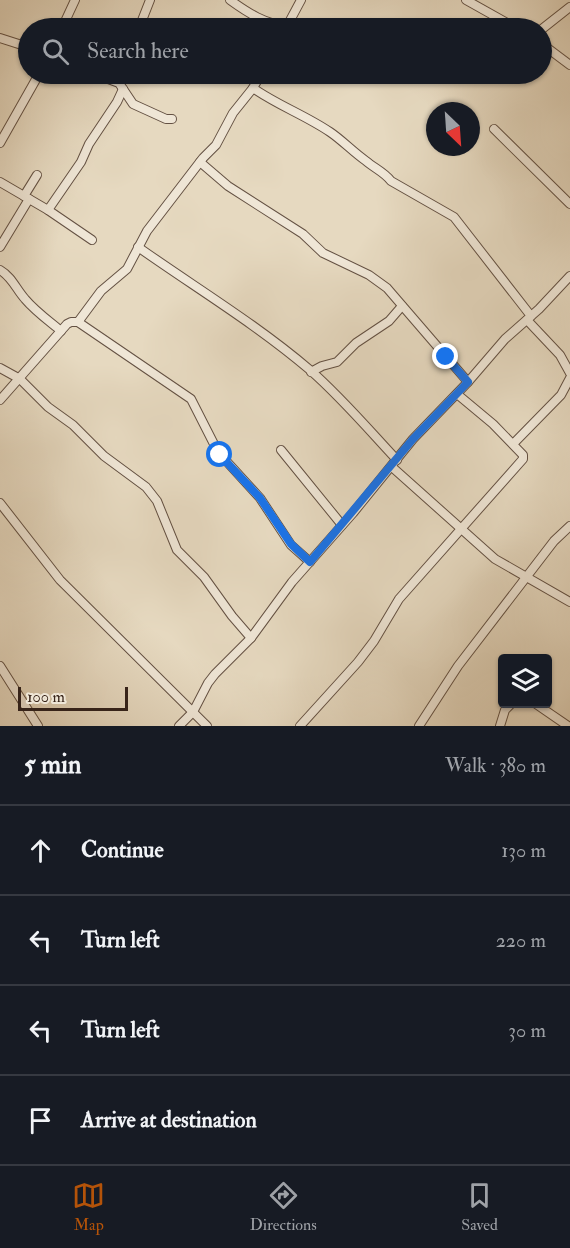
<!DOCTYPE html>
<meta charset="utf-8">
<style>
:root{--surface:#171b24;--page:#242831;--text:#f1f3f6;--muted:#9ea1a6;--line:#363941;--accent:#b45309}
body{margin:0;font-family:"IM FELL Double Pica",serif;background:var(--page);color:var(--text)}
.controls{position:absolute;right:18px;bottom:18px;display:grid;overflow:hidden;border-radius:6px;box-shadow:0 2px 4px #0004}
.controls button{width:54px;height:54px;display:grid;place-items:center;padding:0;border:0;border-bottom:2px solid var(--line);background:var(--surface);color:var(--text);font:30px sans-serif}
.compass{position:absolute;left:426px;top:102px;width:54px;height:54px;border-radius:50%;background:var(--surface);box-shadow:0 2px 4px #0004;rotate:155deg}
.scale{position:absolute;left:18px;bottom:15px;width:110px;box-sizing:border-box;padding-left:6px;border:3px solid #382419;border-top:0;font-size:16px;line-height:21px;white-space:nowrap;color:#382419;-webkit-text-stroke:4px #efe6d6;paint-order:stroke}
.stop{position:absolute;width:18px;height:18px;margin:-14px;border:4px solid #1a73e8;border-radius:50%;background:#fff}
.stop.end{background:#1a73e8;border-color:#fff;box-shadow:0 2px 6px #0008}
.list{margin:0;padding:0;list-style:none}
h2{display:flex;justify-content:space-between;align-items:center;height:78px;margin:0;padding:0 24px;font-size:26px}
h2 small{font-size:20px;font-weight:400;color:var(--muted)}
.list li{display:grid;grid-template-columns:39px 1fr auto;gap:18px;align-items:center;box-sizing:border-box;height:90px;padding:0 24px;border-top:2px solid var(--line)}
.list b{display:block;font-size:22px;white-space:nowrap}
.list em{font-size:20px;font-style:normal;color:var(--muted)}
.icon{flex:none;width:33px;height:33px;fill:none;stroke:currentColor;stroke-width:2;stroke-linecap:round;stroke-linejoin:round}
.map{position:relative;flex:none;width:570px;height:726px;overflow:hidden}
.search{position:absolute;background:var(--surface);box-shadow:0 2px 4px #0004;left:18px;right:18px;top:18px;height:66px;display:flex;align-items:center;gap:15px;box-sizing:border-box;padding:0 21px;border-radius:33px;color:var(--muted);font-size:22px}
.sheet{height:438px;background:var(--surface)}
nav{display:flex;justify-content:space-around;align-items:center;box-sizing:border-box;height:84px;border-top:2px solid var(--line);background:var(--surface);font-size:16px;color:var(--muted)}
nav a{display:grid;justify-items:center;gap:3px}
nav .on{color:var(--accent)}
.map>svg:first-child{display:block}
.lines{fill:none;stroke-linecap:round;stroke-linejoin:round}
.minor-casing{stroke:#645143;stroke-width:10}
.minor{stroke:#efe6d6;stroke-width:8}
.route{stroke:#1a73e8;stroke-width:8}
</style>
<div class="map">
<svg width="570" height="726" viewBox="0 0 570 726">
<rect width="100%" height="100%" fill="#e6d9c0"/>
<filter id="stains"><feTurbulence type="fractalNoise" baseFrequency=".00333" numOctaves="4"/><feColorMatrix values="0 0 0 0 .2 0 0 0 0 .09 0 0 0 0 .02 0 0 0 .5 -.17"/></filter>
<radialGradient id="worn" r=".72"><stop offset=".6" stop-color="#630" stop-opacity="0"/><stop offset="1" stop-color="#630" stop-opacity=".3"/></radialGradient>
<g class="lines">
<defs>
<g id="minor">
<path d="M230 0C248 13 265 24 287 26"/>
<polyline points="466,0 516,28"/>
<polyline points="62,28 75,0"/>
<polyline points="139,28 150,0"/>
<polyline points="286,28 301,0"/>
<polyline points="542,29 570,7"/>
<polyline points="0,38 28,47"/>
<polyline points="542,44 570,65"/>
<polyline points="95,74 119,83 133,104 166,119 172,119"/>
<path d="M261 74 253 88C277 105 305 115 330 132 342 140 353 152 366 161 374 168 384 172 391 181L454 217 531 316"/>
<polyline points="494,129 570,204"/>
<polyline points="0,143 39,74"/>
<polyline points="200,162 228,186 303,234 323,253 369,275 387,288 468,382"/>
<polyline points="0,182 48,210 92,240"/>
<polyline points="24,196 37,175"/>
<polyline points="48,210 81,162 89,144 117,102 123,89"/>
<polyline points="0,247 29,199"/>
<path d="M138 247C196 288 256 324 310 370 341 397 369 430 397 460"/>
<path d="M0 270C12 277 16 289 25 299 35 311 49 321 61 331"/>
<polyline points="527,320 560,355 570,373"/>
<polyline points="78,322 101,291 127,269 147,231 203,158 216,145 233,113 253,88"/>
<polyline points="0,368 20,379 48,407 73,425 104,456 146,487 157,501 177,550 204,577 232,616 251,638"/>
<polyline points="311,372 322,366 337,362 356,343 389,321 402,306"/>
<polyline points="0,400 67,324 71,322 78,322 191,399 218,452 260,498 291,545 310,562"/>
<polyline points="514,443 561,395 570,378"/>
<polyline points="281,450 342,525"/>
<polyline points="392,467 495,559 570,602"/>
<polyline points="0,503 60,580 207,726"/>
<polyline points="0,666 38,726"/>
<polyline points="536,704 568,726"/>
<polyline points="179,726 193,712 208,683 215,674 251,638 292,582 353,513 413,439 468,382 505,339 539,309 570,276"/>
<polyline points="300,726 358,662 374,641 399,599 523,459 523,455 493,424 457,394"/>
<polyline points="419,726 458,666 554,541 570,526"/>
<polyline points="500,726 505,710 511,704"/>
</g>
</defs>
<use href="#minor" class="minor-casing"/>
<use href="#minor" class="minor"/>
</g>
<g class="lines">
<polyline class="route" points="220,455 260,498 291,544 310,562 413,439 468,382 446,357"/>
</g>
<rect width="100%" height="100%" filter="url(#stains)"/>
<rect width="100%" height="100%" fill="url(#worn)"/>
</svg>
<div class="controls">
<button><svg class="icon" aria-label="layers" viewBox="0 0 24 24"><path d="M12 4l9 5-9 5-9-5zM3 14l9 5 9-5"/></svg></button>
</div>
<svg class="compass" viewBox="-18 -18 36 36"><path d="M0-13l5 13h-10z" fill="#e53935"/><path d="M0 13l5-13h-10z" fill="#9ea1a6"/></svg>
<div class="scale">100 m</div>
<div class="stop" style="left:220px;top:455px"></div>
<div class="stop end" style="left:446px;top:357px"></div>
<div class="search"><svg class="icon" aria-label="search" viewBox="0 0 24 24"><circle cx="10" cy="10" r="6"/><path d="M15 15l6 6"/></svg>Search here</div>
</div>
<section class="sheet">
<h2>5 min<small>Walk · 380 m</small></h2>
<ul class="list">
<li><svg class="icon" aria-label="ahead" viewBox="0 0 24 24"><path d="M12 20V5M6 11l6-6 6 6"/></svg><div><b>Continue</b></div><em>130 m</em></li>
<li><svg class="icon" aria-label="left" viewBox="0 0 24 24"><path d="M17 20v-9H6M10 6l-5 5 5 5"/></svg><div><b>Turn left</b></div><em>220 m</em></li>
<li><svg class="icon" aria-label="left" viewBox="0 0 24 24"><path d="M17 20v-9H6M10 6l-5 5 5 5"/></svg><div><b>Turn left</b></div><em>30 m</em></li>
<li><svg class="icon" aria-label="arrive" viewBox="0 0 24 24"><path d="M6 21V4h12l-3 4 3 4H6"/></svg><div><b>Arrive at destination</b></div></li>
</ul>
</section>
<nav>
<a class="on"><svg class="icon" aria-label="map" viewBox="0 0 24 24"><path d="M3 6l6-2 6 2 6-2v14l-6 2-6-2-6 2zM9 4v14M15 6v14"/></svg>Map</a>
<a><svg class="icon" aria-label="directions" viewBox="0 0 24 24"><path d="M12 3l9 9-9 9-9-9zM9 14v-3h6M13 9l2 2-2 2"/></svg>Directions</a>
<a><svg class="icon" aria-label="saved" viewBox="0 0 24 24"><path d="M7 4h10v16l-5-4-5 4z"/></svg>Saved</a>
</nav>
